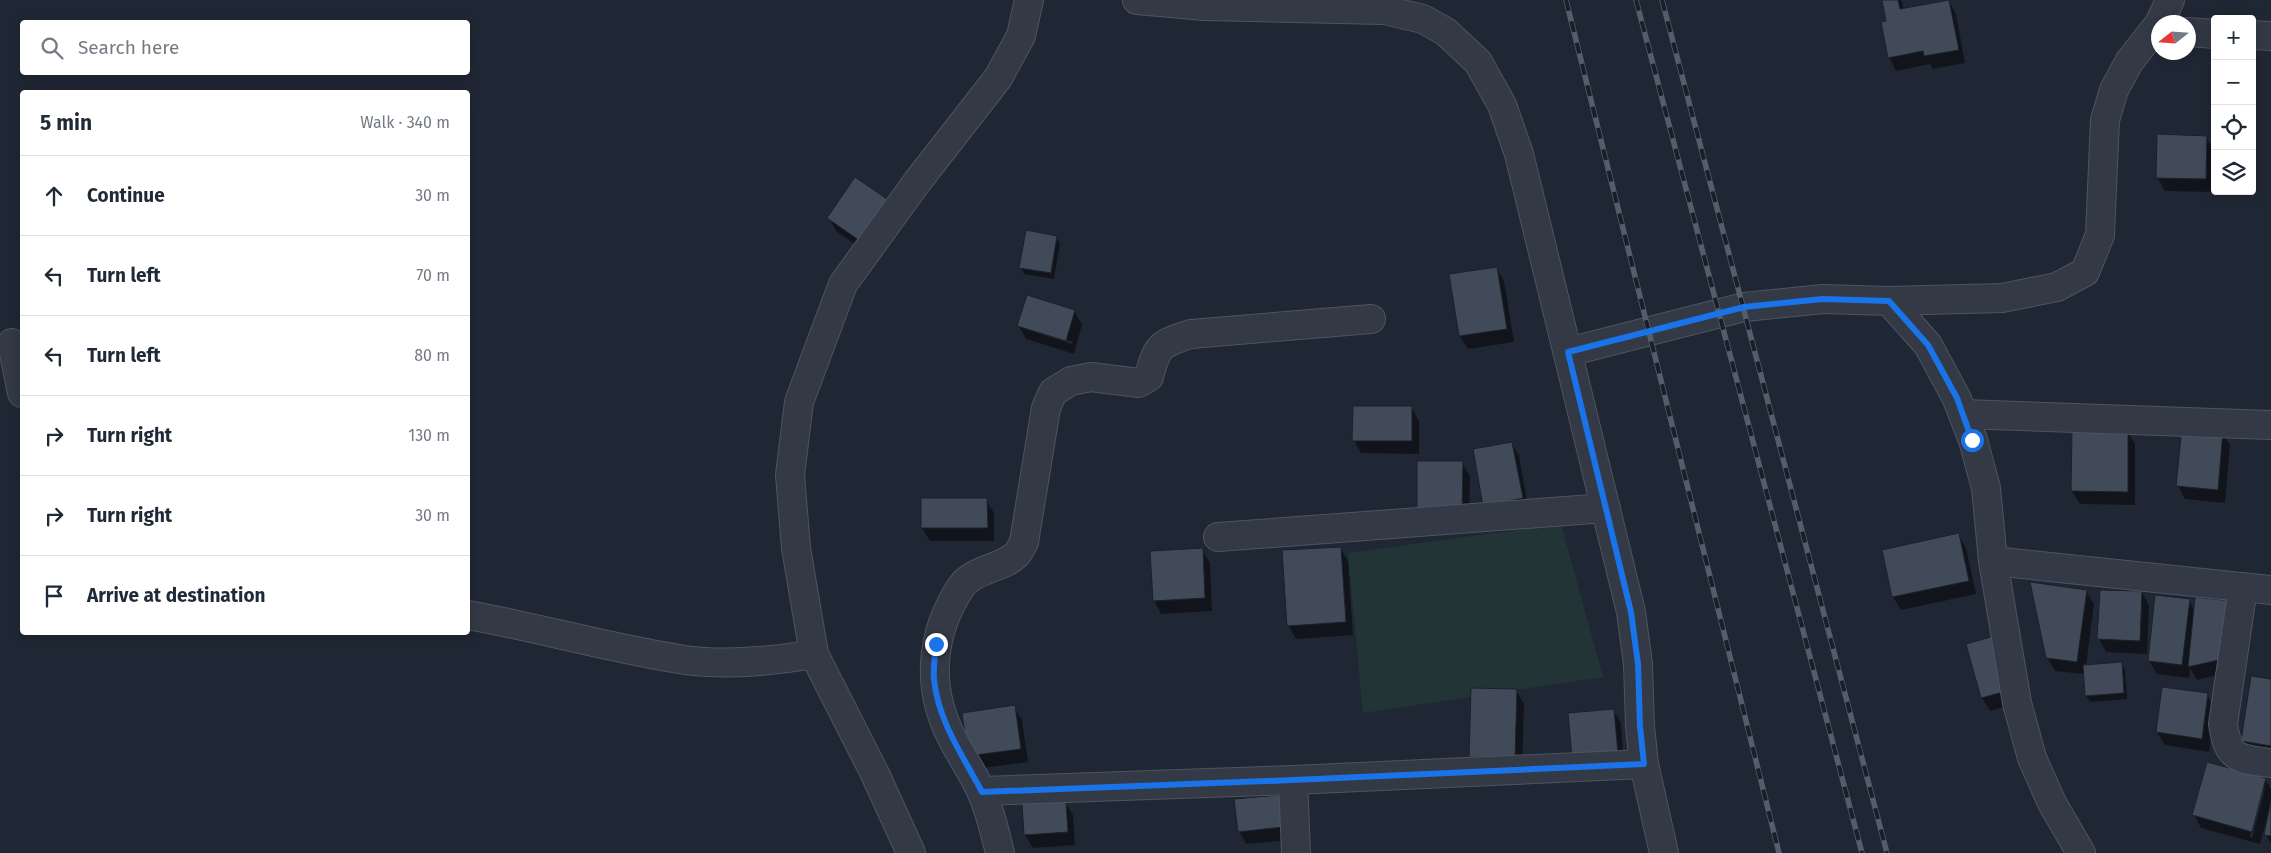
<!DOCTYPE html>
<meta charset="utf-8">
<style>
:root{--surface:#fff;--page:#f2f2f3;--text:#1f2937;--muted:#747a83;--line:#e0e1e3}
body{margin:0;font-family:"Fira Sans",sans-serif;background:var(--page);color:var(--text)}
.controls{position:absolute;right:15px;top:15px;display:grid;overflow:hidden;border-radius:5px;box-shadow:0 2px 12px #0003}
.controls button{width:45px;height:45px;display:grid;place-items:center;padding:0;border:0;border-bottom:1px solid var(--line);background:var(--surface);color:var(--text);font:25px sans-serif}
.compass{position:absolute;left:2151px;top:15px;width:45px;height:45px;border-radius:50%;background:var(--surface);box-shadow:0 2px 12px #0003;rotate:253deg}
.stop{position:absolute;width:15px;height:15px;margin:-11px;border:4px solid #1a73e8;border-radius:50%;background:#fff}
.stop.end{background:#1a73e8;border-color:#fff;box-shadow:0 1px 5px #0008}
.list{margin:0;padding:0;list-style:none}
h2{display:flex;justify-content:space-between;align-items:center;height:65px;margin:0;padding:0 20px;font-size:21px}
h2 small{font-size:16px;font-weight:400;color:var(--muted)}
.list li{display:grid;grid-template-columns:32px 1fr auto;gap:15px;align-items:center;box-sizing:border-box;height:80px;padding:0 20px;border-top:1px solid var(--line)}
.list b{display:block;font-size:19px;white-space:nowrap}
.list em{font-size:16px;font-style:normal;color:var(--muted)}
.icon{flex:none;width:28px;height:28px;fill:none;stroke:currentColor;stroke-width:2;stroke-linecap:round;stroke-linejoin:round}
.map{position:relative;flex:none;width:2271px;height:853px;overflow:hidden}
.search{position:absolute;background:var(--surface);box-shadow:0 2px 12px #0003;left:20px;top:20px;width:450px;height:55px;display:flex;align-items:center;gap:12px;box-sizing:border-box;padding:0 18px;border-radius:5px;color:var(--muted);font-size:19px}
.panel{position:absolute;background:var(--surface);box-shadow:0 2px 12px #0003;left:20px;top:90px;width:450px;height:545px;border-radius:5px}
.map>svg:first-child{display:block}
.green{fill:#233436}
.shadow{fill:#0007;fill-rule:evenodd}
.building{fill:#414a59;stroke:#1b212b}
.lines{fill:none;stroke-linecap:round;stroke-linejoin:round}
.minor-casing{stroke:#4e5460;stroke-width:30}
.minor{stroke:#333945;stroke-width:28}
.rail-casing{stroke:#555d6c;stroke-width:5.5}
.rail{stroke:#191f29;stroke-width:4;stroke-dasharray:11;stroke-linecap:butt}
.route{stroke:#1a73e8;stroke-width:6}
</style>
<div class="map">
<svg width="2271" height="853" viewBox="0 0 2271 853">
<rect width="100%" height="100%" fill="#202734"/>
<polygon class="green" points="1561,524 1603,677 1363,713 1348,553"/>
<g class="shadow">
<polygon points="1883,0 1901,0 1904,9 1949,1 1956,14 1965,63 1933,69 1930,64 1896,71 1889,57 1887,22"/>
<polygon points="2206,137 2214,150 2213,192 2165,191 2157,177"/>
<polygon points="886,200 894,214 867,253 836,231 829,218"/>
<polygon points="1056,237 1060,243 1054,279 1024,274 1021,268"/>
<polygon points="1496,268 1504,281 1514,342 1468,349 1460,336 1450,275"/>
<path d="M1075 312 1082 325 1074 354 1026 339 1019 326ZM1028 328 1073 342 1072 344 1028 330Z"/>
<polygon points="1411,407 1419,421 1419,454 1361,453 1354,440"/>
<polygon points="2127,431 2135,444 2135,505 2080,504 2072,491"/>
<polygon points="2222,432 2230,445 2225,503 2185,499 2178,486"/>
<polygon points="1512,443 1519,456 1529,512 1492,518"/>
<polygon points="1419,462 1462,463 1470,476 1469,529"/>
<polygon points="986,500 994,513 994,541 930,541 922,528"/>
<polygon points="1959,535 1966,548 1976,594 1901,610 1893,597"/>
<polygon points="1340,548 1348,561 1353,635 1296,639 1288,625"/>
<polygon points="1202,550 1210,563 1212,611 1161,614 1154,600"/>
<polygon points="2086,591 2094,604 2086,666 2122,663 2125,670 2127,699 2090,702 2086,696 2085,674 2055,671 2047,657"/>
<polygon points="2101,591 2142,592 2149,606 2147,654 2106,652 2099,639"/>
<polygon points="2189,601 2195,611 2234,671 2197,680 2190,668 2189,678 2157,674 2149,661"/>
<polygon points="1991,638 1998,651 2013,704 1990,711 1982,698"/>
<polygon points="2271,681 2271,757 2250,754 2242,741"/>
<polygon points="1516,690 1524,704 1522,771 1478,770 1470,757"/>
<polygon points="2207,695 2215,708 2209,752 2165,745 2157,732"/>
<polygon points="1014,707 1022,720 1028,762 977,769 970,756"/>
<polygon points="1613,710 1621,723 1624,767 1581,771"/>
<path d="M2265 779 2271 789V844L2266 835 2270 814H2268L2260 844 2201 828 2194 815ZM2262 788H2265L2252 838 2250 837Z"/>
<polygon points="1279,796 1290,840 1246,844 1239,831"/>
<polygon points="1065,802 1073,815 1075,845 1033,848 1025,835"/>
</g>
<g class="building">
<polygon points="1882,0 1898,0 1900,9 1949,0 1959,50 1924,56 1923,51 1888,58 1881,22 1886,21"/>
<polygon points="2157,134 2207,136 2206,179 2156,178"/>
<polygon points="855,177 887,199 860,241 827,218"/>
<polygon points="1026,230 1057,236 1051,273 1019,268"/>
<polygon points="1497,267 1507,329 1459,336 1449,274"/>
<polygon points="1027,295 1075,310 1066,341 1017,326"/>
<polygon points="1353,406 1412,406 1412,441 1352,441"/>
<polygon points="2182,427 2223,431 2218,490 2176,486"/>
<polygon points="2072,430 2128,430 2128,492 2071,491"/>
<polygon points="1512,442 1523,498 1483,506 1473,449"/>
<polygon points="1417,461 1463,461 1462,516 1417,516"/>
<polygon points="921,498 987,498 988,528 921,528"/>
<polygon points="1959,533 1969,581 1892,597 1882,550"/>
<polygon points="1341,547 1346,622 1287,626 1282,550"/>
<polygon points="1203,548 1205,598 1153,601 1150,551"/>
<polygon points="2030,582 2087,590 2077,662 2046,658"/>
<polygon points="2100,590 2142,591 2140,641 2097,639"/>
<polygon points="2155,595 2190,599 2182,665 2148,661"/>
<polygon points="2195,597 2232,601 2227,658 2188,667"/>
<polygon points="1991,637 2007,691 1981,698 1966,644"/>
<polygon points="2122,662 2124,693 2085,696 2083,665"/>
<polygon points="2251,676 2271,679 2271,746 2241,741"/>
<polygon points="2162,687 2208,693 2202,739 2156,732"/>
<polygon points="1471,688 1517,689 1515,759 1469,757"/>
<polygon points="1015,705 1021,749 968,756 962,713"/>
<polygon points="1614,709 1618,754 1572,758 1568,713"/>
<polygon points="2207,762 2266,778 2252,832 2192,815"/>
<polygon points="1280,795 1283,827 1238,832 1234,799"/>
<polygon points="2271,800 2271,836 2264,835"/>
<polygon points="1066,801 1068,832 1024,835 1022,803"/>
</g>
<g class="lines">
<defs>
<g id="minor">
<polyline points="1137,0 1205,6 1384,10 1423,19 1446,32 1478,62 1502,105 1519,154 1631,612 1638,664 1640,726 1644,764 1664,853"/>
<polyline points="2160,22 2170,0"/>
<polyline points="2188,32 2215,34"/>
<polyline points="2252,35 2271,36"/>
<polyline points="1889,301 1928,345 1957,399 1973,440 1986,488 1993,561 2017,703 2032,758 2052,803 2081,853"/>
<polyline points="12,343 22,393"/>
<polyline points="1568,352 1744,307 1823,299 1889,301 2002,298 2057,287 2085,272 2100,235 2105,120 2114,90 2129,62 2158,25"/>
<polyline points="1963,414 2271,425"/>
<polyline points="1218,537 1606,508"/>
<polyline points="1993,561 2271,590"/>
<path d="M2243 587 2223 724C2228 759 2238 759 2271 763"/>
<path d="M468 615C540 628 612 649 685 660 727 666 773 661 814 654"/>
<polyline points="1293,780 1296,853"/>
<polyline points="982,791 1293,780 1644,764"/>
<polyline points="911,853 875,774 814,654 796,548 790,475 799,402 843,284 917,182 998,78 1021,36 1029,0"/>
<path d="M1000 853C995 832 990 811 981 791 973 773 961 756 952 738 926 688 930 634 961 587 973 569 1001 569 1016 555 1019 552 1022 546 1024 542L1046 408 1053 392 1071 381 1091 377 1139 383 1149 377C1157 345 1160 344 1191 334L1371 319"/>
</g>
</defs>
<use href="#minor" class="minor-casing"/>
<use href="#minor" class="minor"/>
<defs>
<g id="rail">
<polyline points="1566,0 1779,853"/>
<polyline points="1636,0 1862,853"/>
<polyline points="1662,0 1887,853"/>
</g>
</defs>
<use href="#rail" class="rail-casing"/>
<use href="#rail" class="rail"/>
</g>
<g class="lines">
<path class="route" d="M936 644C935 656 933 668 934 679 938 721 963 756 982 792L1293 780 1644 764 1640 726 1638 664 1631 612 1568 352 1744 307 1823 299 1889 301 1928 345 1957 398 1972 440"/>
</g>
</svg>
<div class="controls">
<button>+</button>
<button>−</button>
<button><svg class="icon" aria-label="locate" viewBox="0 0 24 24"><circle cx="12" cy="12" r="6"/><path d="M12 2v4M12 18v4M2 12h4M18 12h4"/></svg></button>
<button><svg class="icon" aria-label="layers" viewBox="0 0 24 24"><path d="M12 4l9 5-9 5-9-5zM3 14l9 5 9-5"/></svg></button>
</div>
<svg class="compass" viewBox="-18 -18 36 36"><path d="M0-13l5 13h-10z" fill="#e53935"/><path d="M0 13l5-13h-10z" fill="#747a83"/></svg>
<div class="stop" style="left:1972px;top:440px"></div>
<div class="stop end" style="left:936px;top:644px"></div>
<div class="search"><svg class="icon" aria-label="search" viewBox="0 0 24 24"><circle cx="10" cy="10" r="6"/><path d="M15 15l6 6"/></svg>Search here</div>
<section class="panel">
<h2>5 min<small>Walk · 340 m</small></h2>
<ul class="list">
<li><svg class="icon" aria-label="ahead" viewBox="0 0 24 24"><path d="M12 20V5M6 11l6-6 6 6"/></svg><div><b>Continue</b></div><em>30 m</em></li>
<li><svg class="icon" aria-label="left" viewBox="0 0 24 24"><path d="M17 20v-9H6M10 6l-5 5 5 5"/></svg><div><b>Turn left</b></div><em>70 m</em></li>
<li><svg class="icon" aria-label="left" viewBox="0 0 24 24"><path d="M17 20v-9H6M10 6l-5 5 5 5"/></svg><div><b>Turn left</b></div><em>80 m</em></li>
<li><svg class="icon" aria-label="right" viewBox="0 0 24 24"><path d="M7 20v-9h11M14 6l5 5-5 5"/></svg><div><b>Turn right</b></div><em>130 m</em></li>
<li><svg class="icon" aria-label="right" viewBox="0 0 24 24"><path d="M7 20v-9h11M14 6l5 5-5 5"/></svg><div><b>Turn right</b></div><em>30 m</em></li>
<li><svg class="icon" aria-label="arrive" viewBox="0 0 24 24"><path d="M6 21V4h12l-3 4 3 4H6"/></svg><div><b>Arrive at destination</b></div></li>
</ul>
</section>
</div>
